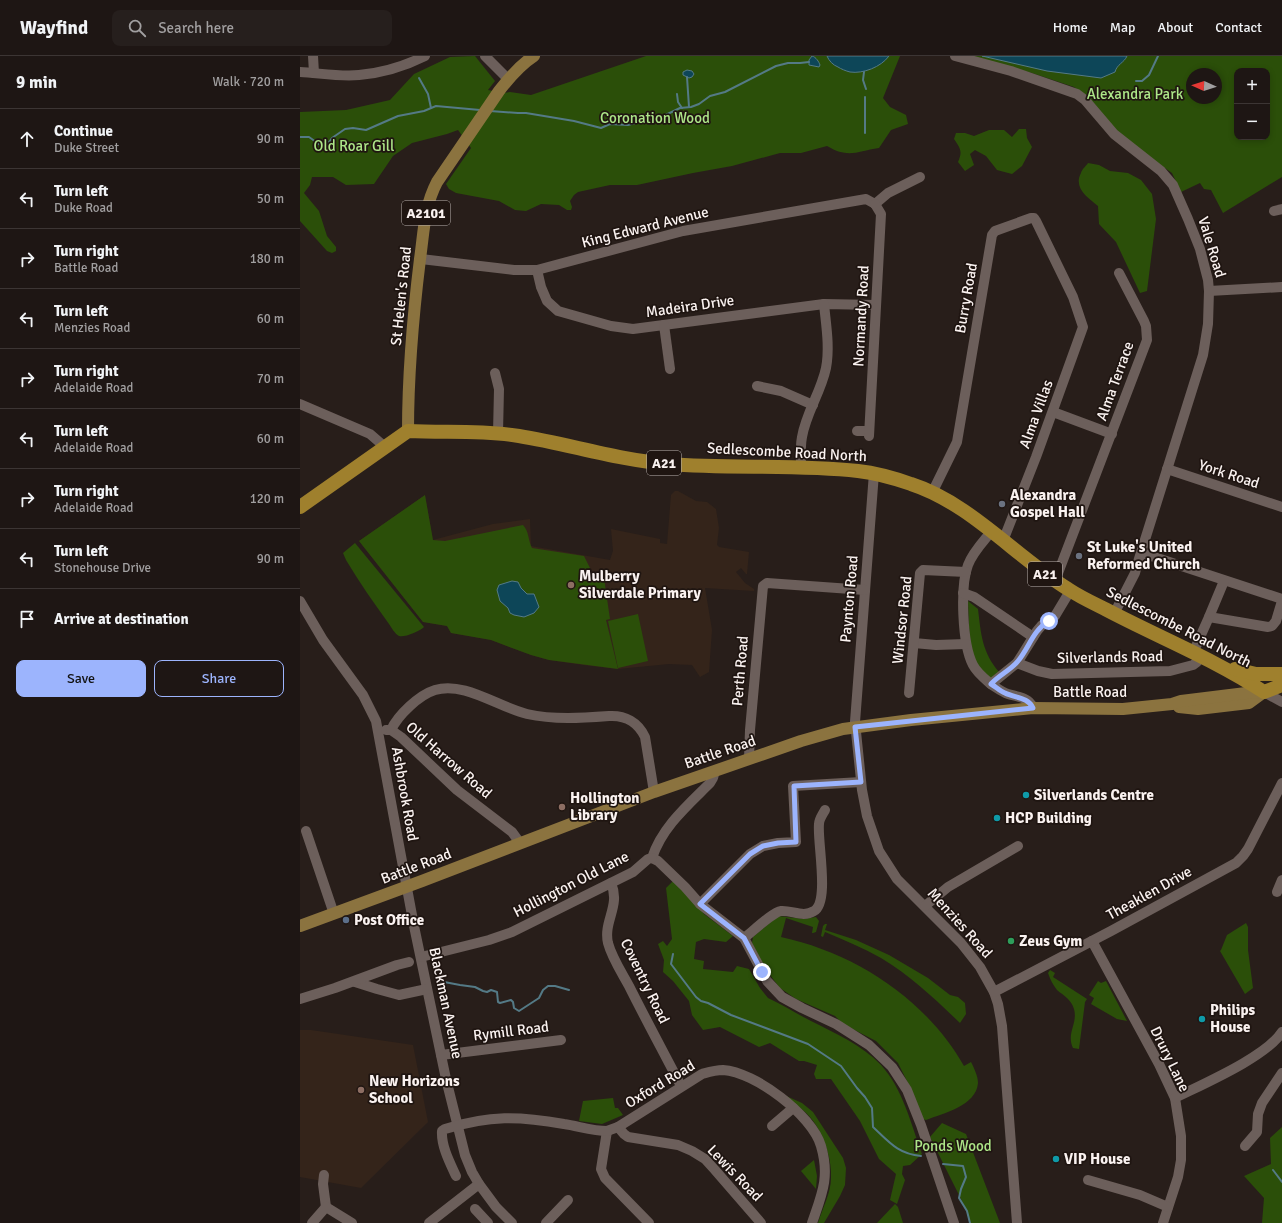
<!DOCTYPE html>
<meta charset="utf-8">
<style>
:root{--surface:#1e1614;--page:#261f1d;--text:#f1f3f6;--muted:#a19fa0;--line:#3c3534;--accent:#9cb4fd}
body{margin:0;font-family:Signika,sans-serif;background:var(--page);color:var(--text)}
.controls{position:absolute;right:12px;top:12px;display:grid;overflow:hidden;border-radius:8px;box-shadow:0 2px 6px #0003}
.controls button{width:36px;height:36px;display:grid;place-items:center;padding:0;border:0;border-bottom:1px solid var(--line);background:var(--surface);color:var(--text);font:20px sans-serif}
.compass{position:absolute;left:886px;top:12px;width:36px;height:36px;border-radius:50%;background:var(--surface);box-shadow:0 2px 6px #0003;rotate:273deg}
.stop{position:absolute;width:12px;height:12px;margin:-9px;border:3px solid #9cb4fd;border-radius:50%;background:#fff}
.stop.end{background:#9cb4fd;border-color:#fff;box-shadow:0 1px 4px #0008}
.list{margin:0;padding:0;list-style:none}
h2{display:flex;justify-content:space-between;align-items:center;height:52px;margin:0;padding:0 16px;font-size:17px}
h2 small{font-size:13px;font-weight:400;color:var(--muted)}
.list li{display:grid;grid-template-columns:26px 1fr auto;gap:12px;align-items:center;box-sizing:border-box;height:60px;padding:0 16px;border-top:1px solid var(--line)}
.list b{display:block;font-size:15px;white-space:nowrap}
.list p{margin:0;font-size:13px;white-space:nowrap;color:var(--muted)}
.list em{font-size:13px;font-style:normal;color:var(--muted)}
.actions{display:flex;gap:8px;padding:12px 16px}
.actions a{flex:1;padding:9px 0;border:1px solid var(--accent);border-radius:8px;text-align:center;font-size:14px;color:var(--accent)}
.actions .main{background:var(--accent);color:#111}
.icon{flex:none;width:22px;height:22px;fill:none;stroke:currentColor;stroke-width:2;stroke-linecap:round;stroke-linejoin:round}
.map{position:relative;flex:none;width:982px;height:1167px;overflow:hidden}
header{display:flex;align-items:center;gap:24px;box-sizing:border-box;height:56px;padding:0 20px;background:var(--surface);border-bottom:1px solid var(--line)}
header strong{font-size:19px}
nav{display:flex;gap:22px;margin-inline-start:auto;font-size:14px}
.search{width:280px;height:36px;background:var(--page);display:flex;align-items:center;gap:10px;box-sizing:border-box;padding:0 14px;border-radius:8px;color:var(--muted);font-size:15px}
main{display:flex}
aside{flex:1;background:var(--surface)}
.map>svg:first-child{display:block}
.education{fill:#34241a}
.green{fill:#2b4f09;fill-rule:evenodd}
.water{fill:#0d4658;stroke:#547a86}
.lines{fill:none;stroke-linecap:round;stroke-linejoin:round}
.stream{stroke:#547a86;stroke-width:2}
.minor{stroke:#6c5f5b;stroke-width:10}
.major{stroke:#8b733f;stroke-width:12}
.highway{stroke:#9f802d;stroke-width:14}
.route{stroke:#9cb4fd;stroke-width:5}
.worship-dot{fill:#6b7280;stroke:#1f1511;stroke-width:1.5}
.education-dot{fill:#8d6e63;stroke:#1f1511;stroke-width:1.5}
.culture-dot{fill:#0f9aa8;stroke:#1f1511;stroke-width:1.5}
.service-dot{fill:#5c6f8a;stroke:#1f1511;stroke-width:1.5}
.leisure-dot{fill:#2e9e5b;stroke:#1f1511;stroke-width:1.5}
.labels{text-anchor:middle;dominant-baseline:central;stroke-width:3.5;stroke-linejoin:round;paint-order:stroke}
.shield{fill:#1f1511;stroke:#b8b0ad;stroke-width:1}
.shield-label{font-size:14px;font-weight:bold;fill:#faf2f0}
.park-label{font-size:15px;fill:#ade688;stroke:#1f1511}
.street-label{font-size:15px;fill:#faf2f0;stroke:#1f1511}
.poi-label{font-size:15px;font-weight:bold;fill:#faf2f0;stroke:#1f1511;text-anchor:start}
</style>
<header>
<strong>Wayfind</strong>
<div class="search"><svg class="icon" aria-label="search" viewBox="0 0 24 24"><circle cx="10" cy="10" r="6"/><path d="M15 15l6 6"/></svg>Search here</div>
<nav><a>Home</a><a>Map</a><a>About</a><a>Contact</a></nav>
</header>
<main>
<aside>
<h2>9 min<small>Walk · 720 m</small></h2>
<ul class="list">
<li><svg class="icon" aria-label="ahead" viewBox="0 0 24 24"><path d="M12 20V5M6 11l6-6 6 6"/></svg><div><b>Continue</b><p>Duke Street</p></div><em>90 m</em></li>
<li><svg class="icon" aria-label="left" viewBox="0 0 24 24"><path d="M17 20v-9H6M10 6l-5 5 5 5"/></svg><div><b>Turn left</b><p>Duke Road</p></div><em>50 m</em></li>
<li><svg class="icon" aria-label="right" viewBox="0 0 24 24"><path d="M7 20v-9h11M14 6l5 5-5 5"/></svg><div><b>Turn right</b><p>Battle Road</p></div><em>180 m</em></li>
<li><svg class="icon" aria-label="left" viewBox="0 0 24 24"><path d="M17 20v-9H6M10 6l-5 5 5 5"/></svg><div><b>Turn left</b><p>Menzies Road</p></div><em>60 m</em></li>
<li><svg class="icon" aria-label="right" viewBox="0 0 24 24"><path d="M7 20v-9h11M14 6l5 5-5 5"/></svg><div><b>Turn right</b><p>Adelaide Road</p></div><em>70 m</em></li>
<li><svg class="icon" aria-label="left" viewBox="0 0 24 24"><path d="M17 20v-9H6M10 6l-5 5 5 5"/></svg><div><b>Turn left</b><p>Adelaide Road</p></div><em>60 m</em></li>
<li><svg class="icon" aria-label="right" viewBox="0 0 24 24"><path d="M7 20v-9h11M14 6l5 5-5 5"/></svg><div><b>Turn right</b><p>Adelaide Road</p></div><em>120 m</em></li>
<li><svg class="icon" aria-label="left" viewBox="0 0 24 24"><path d="M17 20v-9H6M10 6l-5 5 5 5"/></svg><div><b>Turn left</b><p>Stonehouse Drive</p></div><em>90 m</em></li>
<li><svg class="icon" aria-label="arrive" viewBox="0 0 24 24"><path d="M6 21V4h12l-3 4 3 4H6"/></svg><div><b>Arrive at destination</b></div></li>
</ul>
<div class="actions"><a class="main">Save</a><a>Share</a></div>
</aside>
<div class="map">
<svg width="982" height="1167" viewBox="0 0 982 1167">
<rect width="100%" height="100%" fill="#281e1a"/>
<g class="education">
<polygon points="375,435 378,435 396,445 407,446 416,453 419,472 417,489 419,491 449,496 447,518 446,518 441,512 436,516 445,527 454,533 454,535 405,532 412,574 409,616 400,621 392,609 369,608 318,613 283,609 249,604 231,599 191,584 151,577 147,570 123,566 59,485 125,439 133,484 193,468 230,463 231,490 310,504 313,495 311,473 360,483 360,487 367,488 371,439"/>
<polygon points="0,974 11,974 113,989 128,1066 61,1132 0,1121"/>
</g>
<g class="green">
<path d="M175 0 195 25 188 34 204 37 210 36 231 39 346 0H600L583 42 590 51 606 59 608 68 591 74 579 92C557 95 549 103 527 90L501 97H480L432 110 393 117 337 129H310L278 136 274 139 270 145 272 151 271 154H267L259 149 241 148 226 155 215 154 199 145 156 137 149 133 146 128 171 92 158 74 147 78 112 87 93 100 74 128 46 129 33 121H12L10 129 4 137 19 155 27 180 36 191V195L32 197 27 195 0 165V56L46 54 90 44 114 18 150 1Z"/>
<path d="M669 0H982V121L923 157 911 134 904 133 900 127 881 136 872 117 830 87 815 74 788 41 774 31 732 17ZM937 15H967V81H937ZM892 18H916V42H892Z"/>
<path d="M719 73H726L727 82 732 91 722 110 712 118 697 114 686 100 675 94 670 98 674 109 665 115 658 106C663 95 660 92 654 83L656 77H665L674 80 689 74H704L712 81Z"/>
<path d="M788 107 799 109 810 115 828 117 841 124 852 138 856 163 847 235 840 237 816 186 799 168 798 150C788 142 773 132 781 117 782 113 786 110 788 107Z"/>
<path d="M125 439 133 484 145 485 223 469C229 475 228 484 232 492L284 500 290 512H289L292 525 304 522 310 563 306 564 318 613 249 604 231 599 191 584 151 577 147 570 123 566 59 485Z"/>
<path d="M55 487 124 571C120 575 104 582 99 580 95 578 91 571 89 568 74 547 59 526 46 504L43 497Z"/>
<path d="M668 545 678 553C681 578 682 596 699 616L693 622H689C686 619 682 616 680 613 668 599 669 563 668 545Z"/>
<polygon points="338,558 348,605 318,612 308,565"/>
<path d="M373 825 397 848 404 858 433 880 426 886 404 883 396 886 394 903 404 905 403 913 433 916 437 910 449 913 460 932 468 942C483 949 497 958 511 965 535 977 562 989 581 1009 603 1033 611 1068 622 1098L610 1109 603 1110 602 1118 605 1124 597 1148 590 1144 596 1118 579 1103 560 1065 531 1023H516L514 1018 517 1009 504 1005H499L470 987 459 991 420 971 403 974 392 959 389 945 373 925 363 916 364 904 358 888 363 885 367 890 372 883 366 832Z"/>
<path d="M478 860 504 863 516 861 519 865 516 876 513 877H512L513 871 486 862 481 881C555 897 626 943 664 1010L671 1006C674 1012 678 1020 678 1027 676 1050 644 1057 626 1064L623 1063 612 1035 598 1007 576 985 543 968 535 960 496 943 480 932 466 914 452 887 453 881Z"/>
<polygon points="946,867 948,871 948,894 953,932 945,938 920,895 921,894 927,879"/>
<path d="M525 868H527L525 874 556 884 589 899 628 922 650 939 658 941 665 947 666 958 660 967C635 943 611 920 581 902 563 892 544 884 525 876L523 881 521 880 523 870Z"/>
<path d="M750 914 755 917 753 921 787 943 785 946 779 993 773 992C766 977 778 968 774 953 771 943 764 940 757 934 753 929 750 923 748 917Z"/>
<polygon points="798,925 801,927 806,925 827,965 817,963 791,948 794,942 789,939"/>
<path d="M484 1039 502 1047 513 1056 543 1102 546 1112 545 1129 540 1140 524 1167H518C522 1153 531 1137 531 1122 532 1105 525 1083 516 1069 509 1057 495 1048 484 1039Z"/>
<polygon points="313,1042 315,1052 318,1052 323,1059 302,1068 279,1065 283,1045"/>
<polygon points="642,1067 666,1078 700,1167 671,1167 664,1149 630,1081"/>
<polygon points="982,1071 982,1167 962,1167 964,1142 944,1120 971,1108 970,1082"/>
<polygon points="514,1104 517,1120 516,1133 501,1115"/>
<polygon points="595,1148 598,1151 603,1167 577,1167"/>
</g>
<g class="water">
<path d="M512 0C516 1 519 6 520 9L519 11 509 9V4Z"/>
<path d="M527 0H589C581 11 563 18 550 16 546 15 541 13 538 11 533 9 529 5 527 0Z"/>
<path d="M682 0H827C824 7 817 8 815 16L801 22 747 15Z"/>
<polygon points="387,14 392,15 394,18 392,21 389,22 383,19 383,16"/>
<polygon points="212,525 218,526 221,532 227,538 234,538 239,551 234,557 224,561 214,559 210,557 208,552 200,545 197,534 199,529"/>
</g>
<g class="lines">
<g class="stream">
<polyline points="564,16 563,24 566,33"/>
<polyline points="387,21 389,51"/>
<polyline points="119,22 128,38 131,52"/>
<polyline points="836,25 842,25 849,19 858,0"/>
<polyline points="377,38 378,46 382,52"/>
<polyline points="565,41 565,77"/>
<polyline points="190,55 218,57 226,57 274,65 301,72 310,68 328,69 342,65 355,64 380,52 391,51 399,48 410,40 425,36 476,10 488,7 500,7 509,6"/>
<polyline points="0,81 9,81 23,91 27,89 32,82 45,73 53,72 66,74 98,60 124,55 136,50 180,54"/>
<path d="M373 898 371 908 396 941 401 945 408 947 431 959 508 988 541 1010 557 1032 565 1041 572 1052 573 1071C589 1086 598 1098 621 1100"/>
<polyline points="139,925 160,929 175,931 183,935 187,936 191,934 197,936 198,946 200,947 211,944 213,946 214,952 219,955 239,942 243,934 248,930 255,930 269,934"/>
<polyline points="643,1108 663,1110 666,1121 661,1133 659,1142 667,1155 670,1167"/>
<polyline points="973,1114 982,1126"/>
</g>
<g class="minor">
<polyline points="13,0 14,17"/>
<polyline points="185,0 208,23"/>
<polyline points="655,0 711,15 777,38 785,44 814,78 861,115 873,129 888,163 900,193 908,224 909,235 908,268 903,299 838,506 835,517 814,558"/>
<path d="M0 16C19 17 40 21 59 19 82 17 105 10 125 0"/>
<polyline points="575,148 588,137 620,121"/>
<polyline points="974,155 982,153"/>
<polyline points="121,203 214,214 237,214 383,175 566,143 575,148"/>
<polyline points="237,214 241,231 247,245 258,255 311,270 333,273 524,248 576,249"/>
<polyline points="909,235 982,231"/>
<polyline points="364,269 370,313"/>
<polyline points="195,317 199,333 198,377"/>
<polyline points="457,330 481,335 513,349"/>
<polyline points="0,348 70,378 85,391"/>
<polyline points="753,356 812,378"/>
<polyline points="557,375 569,375"/>
<polyline points="569,380 581,158 575,148"/>
<path d="M501 412C501 402 500 391 502 381 506 357 521 336 526 312 530 291 526 269 524 248"/>
<polyline points="867,413 982,451"/>
<polyline points="574,417 555,666 562,734 567,760 579,795 597,823 661,887 680,911 694,936 698,948 702,970 717,1167"/>
<polyline points="632,437 657,386 692,179 695,175 731,162 734,162 736,165 773,241 783,271 736,401 703,485"/>
<path d="M691 476C683 486 673 496 668 509 660 530 662 588 673 609 677 617 685 623 692 629 697 632 702 636 708 638 714 640 726 641 730 647 731 648 733 651 733 652"/>
<polyline points="842,497 982,543"/>
<polyline points="755,525 847,284 846,270 844,265 819,217"/>
<polyline points="663,537 674,541 733,581"/>
<polyline points="0,545 23,584 63,639 76,665 114,870 146,1023 165,1099 172,1116 179,1128 196,1151 212,1167"/>
<polyline points="909,561 968,571 972,570 976,565 982,545"/>
<polyline points="614,587 636,589 666,588"/>
<polyline points="893,597 909,561 924,525"/>
<polyline points="717,607 738,615 752,618 870,615 893,609 897,606 900,601"/>
<polyline points="691,628 717,607 737,575 742,569 755,560 770,535"/>
<polyline points="964,636 982,646"/>
<polyline points="609,637 620,517 623,514 666,516"/>
<polyline points="86,674 91,674 101,681 157,734 212,776 220,787"/>
<path d="M91 674C98 659 119 639 135 634 164 625 198 651 227 658 254 664 282 662 309 660 325 659 338 666 345 681L354 736"/>
<polyline points="449,703 450,674 463,530 467,527 565,534"/>
<polyline points="6,775 34,858"/>
<polyline points="352,802 358,805 385,831 400,848 444,882 467,925 482,941 502,952 536,968 569,989 592,1011 607,1034 621,1069 654,1167"/>
<path d="M352 802C362 771 388 749 410 727L413 722 415 715"/>
<path d="M311 827C321 850 303 865 308 887 312 902 322 917 329 930 346 964 364 997 381 1030"/>
<polyline points="977,836 982,824"/>
<polyline points="400,848 450,798 463,790 478,787 496,786 493,730 561,726"/>
<polyline points="625,850 648,831 718,790"/>
<path d="M444 882C452 876 473 856 481 855 492 854 503 862 514 855 530 846 517 785 519 768 519 763 523 758 525 754"/>
<polyline points="792,885 859,1008 875,1042 881,1080 881,1104 878,1121 863,1167"/>
<polyline points="121,901 189,884 212,876 333,816 348,803 352,802"/>
<polyline points="55,926 77,933 99,939 127,933"/>
<polyline points="694,936 811,875 936,807 943,800 948,793 982,727"/>
<polyline points="0,943 35,932 97,909 109,906"/>
<polyline points="141,999 261,984"/>
<path d="M875 1042C903 1028 966 1001 982 976"/>
<polyline points="472,1070 493,1052"/>
<polyline points="318,1071 324,1078 328,1081 378,1089 392,1095 405,1103 415,1114 461,1167"/>
<polyline points="307,1075 301,1113 305,1122 349,1167"/>
<polyline points="945,1090 957,1076 958,1058 962,1047 982,1017"/>
<polyline points="24,1119 23,1128 26,1151"/>
<path d="M156 1120C150 1107 141 1090 142 1075L145 1073C190 1059 219 1060 264 1068 278 1070 293 1075 307 1075L318 1071 402 1018C409 1016 415 1014 423 1014 455 1016 512 1059 521 1090 530 1121 522 1138 512 1167"/>
<polyline points="788,1124 840,1139 868,1151"/>
<polyline points="175,1153 188,1167"/>
<polyline points="12,1167 26,1151 52,1167"/>
<polyline points="129,1167 179,1128"/>
<polyline points="246,1167 268,1144"/>
</g>
<g class="major">
<path d="M108 375C108 317 113 260 120 203 124 175 124 151 137 126L199 35C209 22 220 9 234 0"/>
<polyline points="879,651 898,653 949,647 964,636"/>
<polyline points="0,870 122,825 354,736 501,685 543,673 611,664 733,652 823,653 872,648 881,645 946,637 964,636"/>
</g>
<g class="highway">
<path d="M0 451 108 375C145 377 182 374 219 380 269 388 317 404 368 408 431 413 495 408 558 415 576 417 594 422 611 428 670 447 716 501 768 533 780 541 793 547 805 553 858 581 914 603 964 636L982 629"/>
<polyline points="935,613 956,618 982,618"/>
</g>
</g>
<g class="lines">
<path class="route" d="M462 916 444 882 400 848 450 798 463 790 478 787 496 786 494 730 561 726 555 671 733 652C728 641 715 642 705 637 700 635 696 631 691 628 699 619 711 614 718 605 729 592 733 574 749 565"/>
</g>
<g class="worship-dot">
<circle cx="702" cy="448" r="4"/>
<circle cx="779" cy="500" r="4"/>
</g>
<g class="education-dot">
<circle cx="271" cy="529" r="4"/>
<circle cx="262" cy="751" r="4"/>
<circle cx="61" cy="1034" r="4"/>
</g>
<g class="culture-dot">
<circle cx="726" cy="739" r="4"/>
<circle cx="697" cy="762" r="4"/>
<circle cx="902" cy="963" r="4"/>
<circle cx="756" cy="1103" r="4"/>
</g>
<circle class="service-dot" cx="46" cy="864" r="4"/>
<circle class="leisure-dot" cx="711" cy="885" r="4"/>
<g class="labels">
<g class="shield">
<rect x="102" y="145" width="48" height="24" rx="3"/>
<rect x="347" y="395" width="34" height="24" rx="3"/>
<rect x="728" y="506" width="34" height="24" rx="3"/>
</g>
<g class="shield-label">
<text x="126" y="157">A2101</text>
<text x="364" y="407">A21</text>
<text x="745" y="518">A21</text>
</g>
<g class="park-label">
<text x="835" y="38">Alexandra Park</text>
<text x="355" y="62">Coronation Wood</text>
<text x="54" y="90">Old Roar Gill</text>
<text x="653" y="1090">Ponds Wood</text>
</g>
<g class="street-label">
<text transform="translate(345 171) rotate(-14)">King Edward Avenue</text>
<text transform="translate(912 191) rotate(73)">Vale Road</text>
<text transform="translate(101 240) rotate(-84)">St Helen's Road</text>
<text transform="translate(666 242) rotate(-80)">Burry Road</text>
<text transform="translate(390 250) rotate(-8)">Madeira Drive</text>
<text transform="translate(561 260) rotate(-87)">Normandy Road</text>
<text transform="translate(815 325) rotate(-70)">Alma Terrace</text>
<text transform="translate(736 358) rotate(-70)">Alma Villas</text>
<text transform="translate(487 396) rotate(3)">Sedlescombe Road North</text>
<text transform="translate(929 418) rotate(18)">York Road</text>
<text transform="translate(549 543) rotate(-85)">Paynton Road</text>
<text transform="translate(602 564) rotate(-84)">Windsor Road</text>
<text transform="translate(879 571) rotate(27)">Sedlescombe Road North</text>
<text transform="translate(810 601) rotate(-1)">Silverlands Road</text>
<text transform="translate(440 615) rotate(-85)">Perth Road</text>
<text x="790" y="636">Battle Road</text>
<text transform="translate(420 696) rotate(-19)">Battle Road</text>
<text transform="translate(149 704) rotate(41)">Old Harrow Road</text>
<text transform="translate(105 738) rotate(80)">Ashbrook Road</text>
<text transform="translate(116 810) rotate(-21)">Battle Road</text>
<text transform="translate(271 828) rotate(-27)">Hollington Old Lane</text>
<text transform="translate(849 837) rotate(-29)">Theaklen Drive</text>
<text transform="translate(660 867) rotate(48)">Menzies Road</text>
<text transform="translate(345 925) rotate(64)">Coventry Road</text>
<text transform="translate(146 947) rotate(78)">Blackman Avenue</text>
<text transform="translate(211 975) rotate(-7)">Rymill Road</text>
<text transform="translate(870 1003) rotate(64)">Drury Lane</text>
<text transform="translate(360 1028) rotate(-31)">Oxford Road</text>
<text transform="translate(435 1117) rotate(46)">Lewis Road</text>
</g>
<g class="poi-label">
<text x="710" y="439">Alexandra<tspan x="710" dy="17">Gospel Hall</tspan></text>
<text x="787" y="491">St Luke's United<tspan x="787" dy="17">Reformed Church</tspan></text>
<text x="279" y="520">Mulberry<tspan x="279" dy="17">Silverdale Primary</tspan></text>
<text x="734" y="739">Silverlands Centre</text>
<text x="270" y="742">Hollington<tspan x="270" dy="17">Library</tspan></text>
<text x="705" y="762">HCP Building</text>
<text x="54" y="864">Post Office</text>
<text x="719" y="885">Zeus Gym</text>
<text x="910" y="954">Philips<tspan x="910" dy="17">House</tspan></text>
<text x="69" y="1025">New Horizons<tspan x="69" dy="17">School</tspan></text>
<text x="764" y="1103">VIP House</text>
</g>
</g>
</svg>
<div class="controls">
<button>+</button>
<button>−</button>
</div>
<svg class="compass" viewBox="-18 -18 36 36"><path d="M0-13l5 13h-10z" fill="#e53935"/><path d="M0 13l5-13h-10z" fill="#a19fa0"/></svg>
<div class="stop" style="left:749px;top:565px"></div>
<div class="stop end" style="left:462px;top:916px"></div>
</div>
</main>
